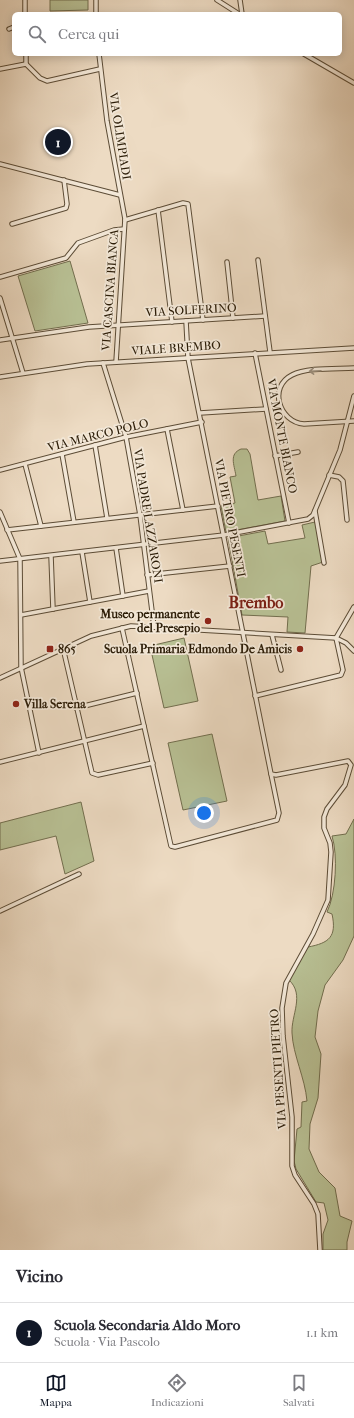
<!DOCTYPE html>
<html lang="it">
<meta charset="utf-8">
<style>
:root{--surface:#fff;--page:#f7f7f7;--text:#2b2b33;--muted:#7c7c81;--line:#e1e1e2;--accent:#111827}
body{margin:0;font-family:"IM FELL French Canon",serif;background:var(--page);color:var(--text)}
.you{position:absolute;left:204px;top:813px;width:14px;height:14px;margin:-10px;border:3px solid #fff;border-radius:50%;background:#1a73e8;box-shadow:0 0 0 6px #1a73e833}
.badge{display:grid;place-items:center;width:26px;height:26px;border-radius:50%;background:var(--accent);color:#fff;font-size:13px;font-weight:700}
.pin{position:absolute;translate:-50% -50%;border:2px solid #fff;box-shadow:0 1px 4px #0006}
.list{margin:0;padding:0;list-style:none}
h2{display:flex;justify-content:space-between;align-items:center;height:52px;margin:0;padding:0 16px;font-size:17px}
h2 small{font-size:13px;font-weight:400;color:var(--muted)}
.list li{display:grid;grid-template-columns:26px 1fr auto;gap:12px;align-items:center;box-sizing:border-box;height:60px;padding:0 16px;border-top:1px solid var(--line)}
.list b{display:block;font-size:15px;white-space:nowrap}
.list p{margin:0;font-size:13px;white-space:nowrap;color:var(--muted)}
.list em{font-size:13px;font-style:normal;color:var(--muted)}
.icon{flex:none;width:22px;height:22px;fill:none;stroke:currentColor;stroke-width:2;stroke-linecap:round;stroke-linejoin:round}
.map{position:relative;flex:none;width:354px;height:1250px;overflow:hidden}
.search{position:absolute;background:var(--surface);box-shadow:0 2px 10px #0003;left:12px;right:12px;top:12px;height:44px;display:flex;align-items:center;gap:10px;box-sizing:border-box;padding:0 14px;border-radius:6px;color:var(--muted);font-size:15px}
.sheet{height:112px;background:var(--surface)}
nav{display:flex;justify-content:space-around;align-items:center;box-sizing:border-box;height:56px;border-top:1px solid var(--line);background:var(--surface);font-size:11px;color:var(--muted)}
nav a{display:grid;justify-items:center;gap:2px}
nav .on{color:var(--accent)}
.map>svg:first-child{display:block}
.green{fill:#b8c094;stroke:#726e4e}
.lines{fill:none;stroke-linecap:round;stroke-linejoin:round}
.street-casing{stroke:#5c4c36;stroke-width:5.5}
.street{stroke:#f3e8d8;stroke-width:3.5}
.oneway{stroke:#998c7a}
.poi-dot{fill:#8f2418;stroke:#f3e8d8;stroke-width:1.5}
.labels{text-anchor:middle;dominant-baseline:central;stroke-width:3.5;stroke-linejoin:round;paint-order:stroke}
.street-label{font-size:12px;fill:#2b1c07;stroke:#f3e8d8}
.poi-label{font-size:12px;font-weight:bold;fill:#2b1c07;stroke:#f3e8d8;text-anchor:end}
.district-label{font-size:16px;font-weight:bold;fill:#7a1f14;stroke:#f3e8d8}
</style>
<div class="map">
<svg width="354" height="1250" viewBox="0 0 354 1250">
<rect width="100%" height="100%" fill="#eddbc3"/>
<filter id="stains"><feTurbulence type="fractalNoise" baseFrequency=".005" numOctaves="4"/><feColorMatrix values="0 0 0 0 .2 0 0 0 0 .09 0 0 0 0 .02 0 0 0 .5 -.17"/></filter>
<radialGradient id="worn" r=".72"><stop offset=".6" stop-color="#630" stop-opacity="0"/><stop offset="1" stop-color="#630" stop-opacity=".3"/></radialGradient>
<g class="green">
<polygon points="50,0 88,0 88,10 50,11"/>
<polygon points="70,261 88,323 35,331 18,276"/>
<path d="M241 449H247L250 454 258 500 281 496 285 521 226 532 221 506 235 503 230 477 236 476C234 464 229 454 241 449Z"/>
<polygon points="315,522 323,562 311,566 305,633 287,632 288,617 242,615 228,538 265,531 268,544 305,538 302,525"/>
<polygon points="184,638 198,701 164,708 150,646"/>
<polygon points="212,734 227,801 183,810 168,743"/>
<polygon points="81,802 94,861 65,874 56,836 0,850 0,823"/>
<path d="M354 819V936L343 960 325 985 318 1011 315 1037 321 1054 318 1098 310 1124 309 1149 319 1172 335 1188 340 1216 352 1221 347 1242V1250H323V1234L328 1220 324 1203 316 1202 296 1169 294 1161 297 1129 301 1127 302 1102 307 1101C305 1078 293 1055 292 1033 291 1015 305 995 289 980L308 947C329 943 337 937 332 914L327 912C336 894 338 855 332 836L346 834Z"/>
</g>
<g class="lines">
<defs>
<g id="street">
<polyline points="25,0 25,14"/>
<polyline points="96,0 96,14"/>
<polyline points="217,0 239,14"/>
<polyline points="240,0 242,14"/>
<polyline points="9,29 14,27"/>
<polyline points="26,54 26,64"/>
<polyline points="99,54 107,121 125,219 116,362"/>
<polyline points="304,54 354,83"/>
<polyline points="0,69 26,64 40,78 47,81 100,69"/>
<polyline points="0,164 120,195"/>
<polyline points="158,210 172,322"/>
<polyline points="125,220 183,203 188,204 203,320"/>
<polyline points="12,224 66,208 67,204 64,180"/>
<polyline points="258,260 270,352"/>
<polyline points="227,262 233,318"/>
<polyline points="0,277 66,258 78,243 114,230 124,229"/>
<polyline points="0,298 23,373"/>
<polyline points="186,321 188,358 271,774 276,775 348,761 351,765 345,785 327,809 324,817 324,828 330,843 331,852 328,900 313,934 286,983 282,1008 283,1036 292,1117 292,1166 295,1175 314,1204 318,1214 320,1250"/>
<polyline points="0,340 89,327 265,316"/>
<polyline points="255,353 289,523"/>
<polyline points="103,363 126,437 140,515 154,627"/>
<path d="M354 368C337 369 307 367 292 375 268 387 279 422 304 424L354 421"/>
<polyline points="0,377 87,364 354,348"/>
<polyline points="200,413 266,409"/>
<polyline points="167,429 183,510"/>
<polyline points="95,445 107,518"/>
<polyline points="62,454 74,522"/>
<polyline points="275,456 298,452"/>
<polyline points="25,464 41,526"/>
<polyline points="0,470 126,437 202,422"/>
<polyline points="329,475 339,477 343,481 347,520"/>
<polyline points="315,511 324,563"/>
<polyline points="0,512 20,559 21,667 39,753"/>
<polyline points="7,530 218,506"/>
<polyline points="116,548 123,596"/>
<polyline points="82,552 90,602"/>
<polyline points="51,556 53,609"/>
<polyline points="0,561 224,535 308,519 313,515 340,450 354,396"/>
<polyline points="147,575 230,566"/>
<polyline points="21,615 149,591"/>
<polyline points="122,628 171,846 175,847 277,820 279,813 271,774"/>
<polyline points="272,635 281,670"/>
<polyline points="336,638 354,607"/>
<polyline points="63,648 92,773 98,775 153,763"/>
<polyline points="0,678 91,636 131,626 336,638 346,643 354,651"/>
<polyline points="255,696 341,675 343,670 336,638"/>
<polyline points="76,708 137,693"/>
<polyline points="0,762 144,726"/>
<polyline points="0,911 79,874"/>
</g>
</defs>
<use href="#street" class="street-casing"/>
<use href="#street" class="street"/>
</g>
<defs><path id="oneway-shaft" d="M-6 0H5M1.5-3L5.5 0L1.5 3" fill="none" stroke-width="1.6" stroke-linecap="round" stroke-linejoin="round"/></defs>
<use class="oneway" href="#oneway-shaft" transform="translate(315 371) rotate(177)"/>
<g class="poi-dot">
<circle cx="208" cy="621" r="4"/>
<rect x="46" y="645" width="8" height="8" rx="2"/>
<circle cx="300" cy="649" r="4"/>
<circle cx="16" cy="704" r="4"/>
</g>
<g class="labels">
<g class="street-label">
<text transform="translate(120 136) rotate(81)">VIA OLIMPIADI</text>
<text transform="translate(110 290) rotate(-86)">VIA CASCINA BIANCA</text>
<text transform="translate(191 310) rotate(-3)">VIA SOLFERINO</text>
<text transform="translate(176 348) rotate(-4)">VIALE BREMBO</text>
<text transform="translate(98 435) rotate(-14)">VIA MARCO POLO</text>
<text transform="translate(282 436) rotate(79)">VIA MONTE BIANCO</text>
<text transform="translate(148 516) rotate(81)">VIA PADRE LAZZARONI</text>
<text transform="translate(230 518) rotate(79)">VIA PIETRO PESENTI</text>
<text transform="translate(278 1069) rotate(-94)">VIA PESENTI PIETRO</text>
</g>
<g class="poi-label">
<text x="200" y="614">Museo permanente<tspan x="200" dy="14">del Presepio</tspan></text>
<text x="58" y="649" text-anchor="start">865</text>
<text x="292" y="649">Scuola Primaria Edmondo De Amicis</text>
<text x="24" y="704" text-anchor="start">Villa Serena</text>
</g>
<g class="district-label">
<text x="256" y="602">Brembo</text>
</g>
</g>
<rect width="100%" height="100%" filter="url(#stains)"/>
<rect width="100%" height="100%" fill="url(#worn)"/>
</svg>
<div class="you"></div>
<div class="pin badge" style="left:58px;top:142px">1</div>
<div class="search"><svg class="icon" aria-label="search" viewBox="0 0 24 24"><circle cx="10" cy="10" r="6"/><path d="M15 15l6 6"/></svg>Cerca qui</div>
</div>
<section class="sheet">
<h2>Vicino<small></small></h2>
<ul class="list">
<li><span class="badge">1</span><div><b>Scuola Secondaria Aldo Moro</b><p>Scuola · Via Pascolo</p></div><em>1.1 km</em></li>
</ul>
</section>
<nav>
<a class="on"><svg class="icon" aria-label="map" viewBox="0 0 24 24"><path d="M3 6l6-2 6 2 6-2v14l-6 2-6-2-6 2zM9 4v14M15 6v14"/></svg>Mappa</a>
<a><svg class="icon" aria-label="directions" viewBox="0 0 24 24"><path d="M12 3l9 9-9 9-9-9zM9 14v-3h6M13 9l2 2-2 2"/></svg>Indicazioni</a>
<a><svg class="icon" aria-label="saved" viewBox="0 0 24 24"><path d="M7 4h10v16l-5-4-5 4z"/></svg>Salvati</a>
</nav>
